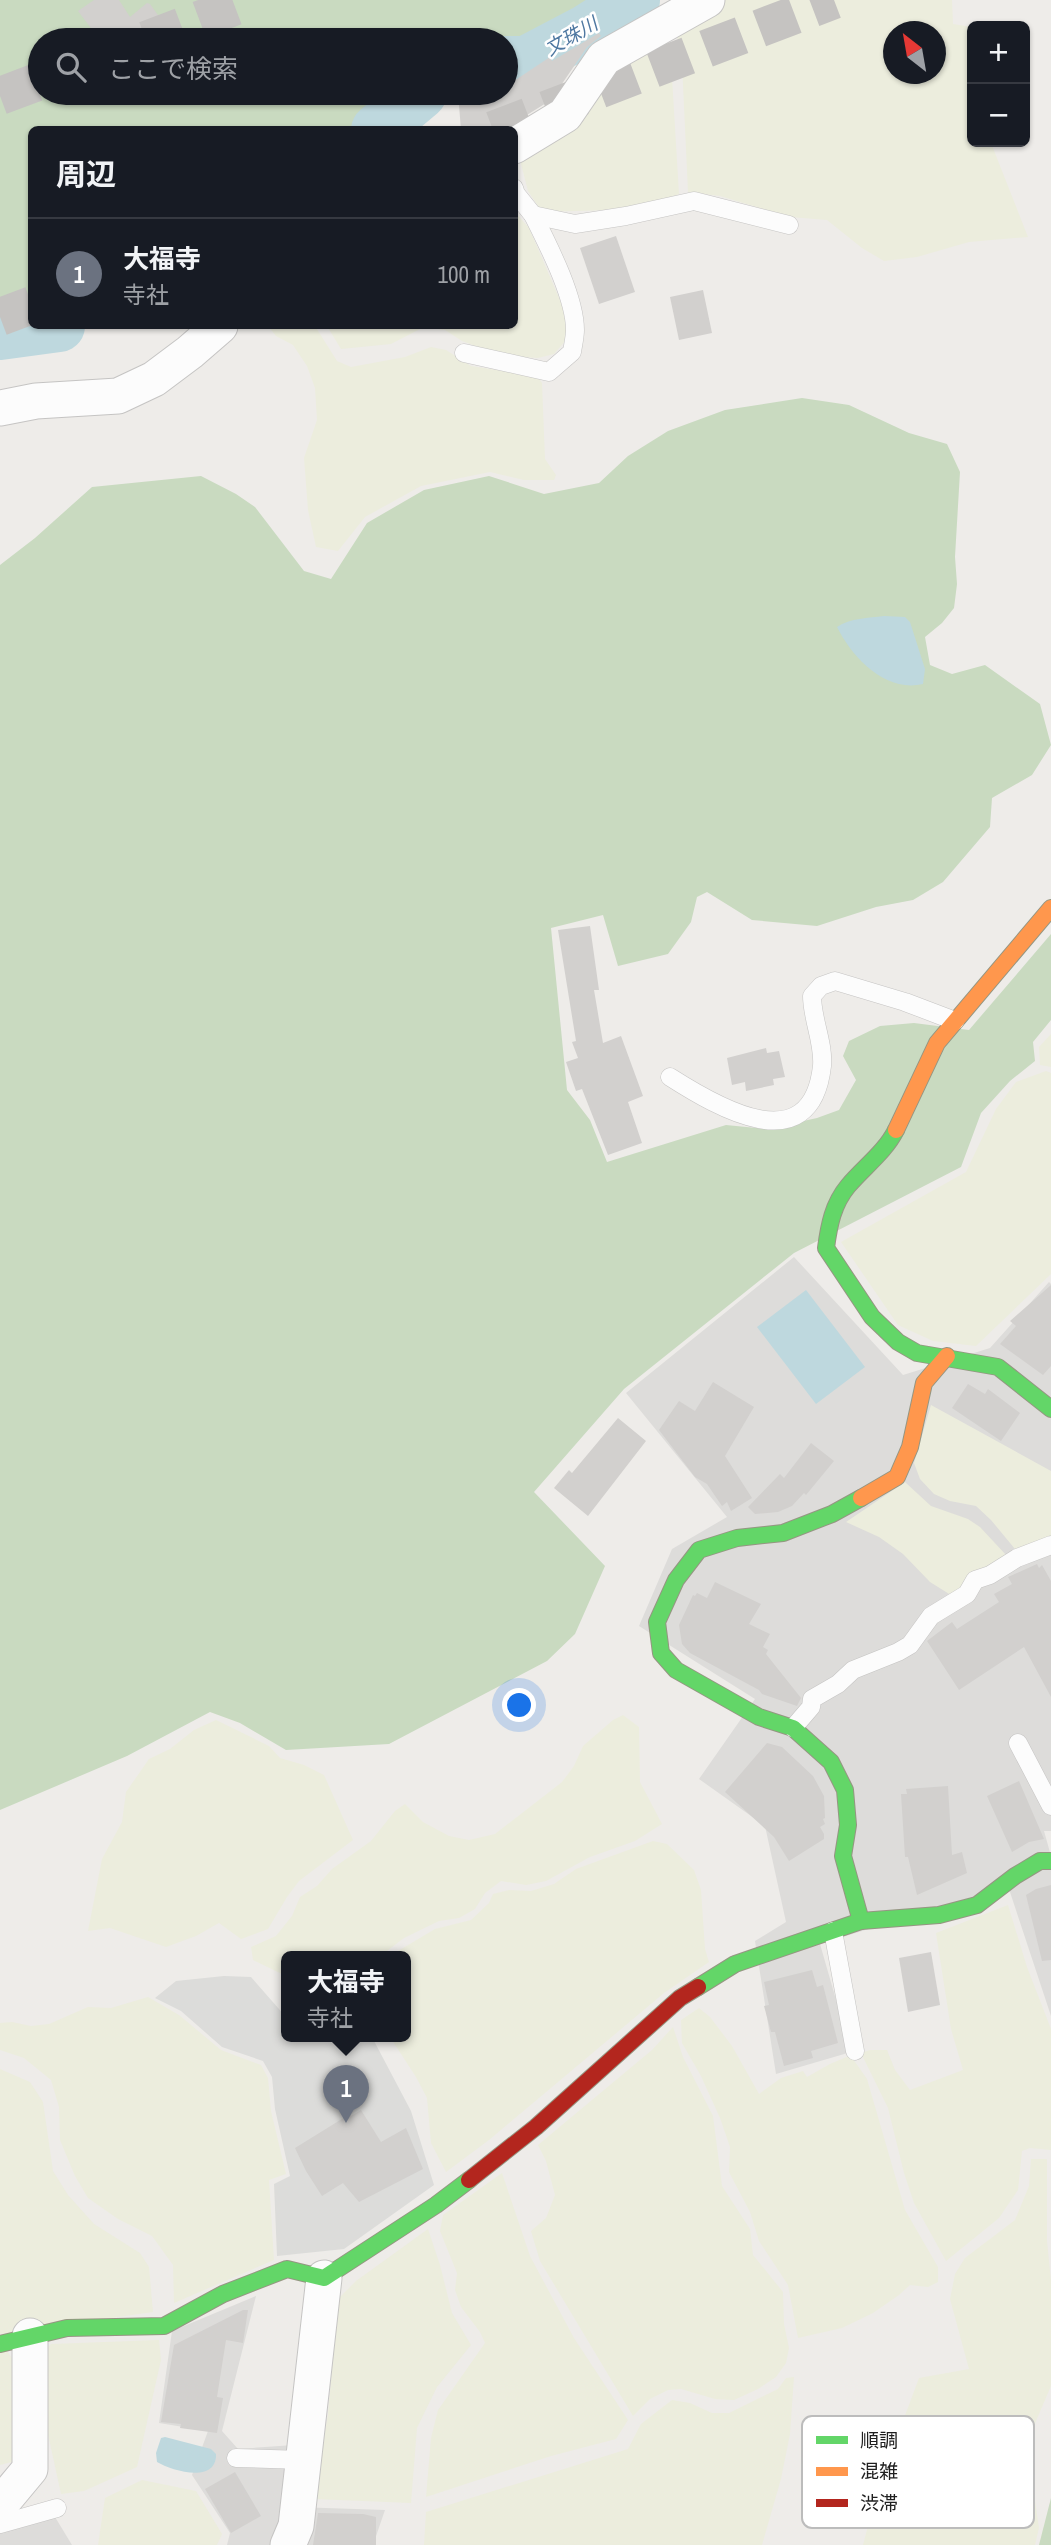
<!DOCTYPE html>
<html lang="ja">
<meta charset="utf-8">
<style>
:root{--surface:#171b24;--page:#242831;--text:#f1f3f6;--muted:#9ea1a6;--line:#363941;--accent:#1a73e8}
body{margin:0;font-family:"Archivo Narrow","Noto Sans JP",sans-serif;background:var(--page);color:var(--text)}
.controls{position:absolute;right:21px;top:21px;display:grid;overflow:hidden;border-radius:10px;box-shadow:0 2px 5px #0004}
.controls button{width:63px;height:63px;display:grid;place-items:center;padding:0;border:0;border-bottom:2px solid var(--line);background:var(--surface);color:var(--text);font:35px sans-serif}
.compass{position:absolute;left:883px;top:21px;width:63px;height:63px;border-radius:50%;background:var(--surface);box-shadow:0 2px 5px #0004;rotate:329deg}
.you{position:absolute;left:520px;top:1706px;width:24px;height:24px;margin:-18px;border:5px solid #fff;border-radius:50%;background:#1a73e8;box-shadow:0 0 0 10px #1a73e833}
.badge{display:grid;place-items:center;width:46px;height:46px;border-radius:50%;background:var(--accent);color:#fff;font-size:23px;font-weight:700}
.pin{position:absolute;translate:-50% -58px;filter:drop-shadow(0 2px 4px #0008)}
.pin::after{content:'';position:absolute;top:37px;width:24px;height:21px;background:inherit;clip-path:polygon(0 0,100% 0,50% 100%)}
.popup{position:absolute;left:281px;top:1951px;width:130px;height:91px;box-sizing:border-box;display:grid;place-content:center;border-radius:10px;background:var(--surface);filter:drop-shadow(0 2px 5px #0005);font-size:23px;white-space:nowrap;color:var(--muted)}
.popup b{font-size:26px;color:var(--text)}
.popup::after{content:'';position:absolute;left:50%;top:100%;margin-left:-14px;border:14px solid transparent;border-top-color:var(--surface)}
.list{margin:0;padding:0;list-style:none}
h2{display:flex;justify-content:space-between;align-items:center;height:91px;margin:0;padding:0 28px;font-size:30px}
h2 small{font-size:23px;font-weight:400;color:var(--muted)}
.list li{display:grid;grid-template-columns:46px 1fr auto;gap:21px;align-items:center;box-sizing:border-box;height:112px;padding:0 28px;border-top:2px solid var(--line)}
.list b{display:block;font-size:26px;white-space:nowrap}
.list p{margin:0;font-size:23px;white-space:nowrap;color:var(--muted)}
.list em{font-size:23px;font-style:normal;color:var(--muted)}
.icon{flex:none;width:38px;height:38px;fill:none;stroke:currentColor;stroke-width:2;stroke-linecap:round;stroke-linejoin:round}
.map{position:relative;flex:none;width:1051px;height:2545px;overflow:hidden}
.search{position:absolute;background:var(--surface);box-shadow:0 2px 5px #0004;left:28px;top:28px;width:490px;height:77px;display:flex;align-items:center;gap:18px;box-sizing:border-box;padding:0 24px;border-radius:38px;color:var(--muted);font-size:26px}
.panel{position:absolute;background:var(--surface);box-shadow:0 2px 5px #0004;left:28px;top:126px;width:490px;height:203px;border-radius:10px}
.map>svg:first-child{display:block}
.residential{fill:#dddcda}
.religious{fill:#dcdcda}
.farmland{fill:#eceddd;fill-rule:evenodd}
.forest{fill:#c9dac0}
.water{fill:#bed8de}
.lines{fill:none;stroke-linecap:round;stroke-linejoin:round}
.river{stroke:#bed8de;stroke-width:52}
.building{fill:#d2d0ce}
.highway-tunnel{stroke:#c5c3c1;stroke-width:38;stroke-dasharray:38 19;stroke-linecap:butt}
.lane-casing{stroke:#c5c4c3;stroke-width:19}
.street-casing{stroke:#c5c4c3;stroke-width:37}
.fast-casing{stroke:#959682;stroke-width:18}
.slow-casing{stroke:#959682;stroke-width:18}
.jam-casing{stroke:#959682;stroke-width:18}
.lane{stroke:#fcfcfc;stroke-width:18}
.street{stroke:#fcfcfc;stroke-width:35}
.fast{stroke:#63d668;stroke-width:16}
.slow{stroke:#ff974d;stroke-width:16}
.jam{stroke:#b3261e;stroke-width:16}
.labels{text-anchor:middle;dominant-baseline:central;stroke-width:5;stroke-linejoin:round;paint-order:stroke}
.water-label{font-size:19px;font-style:italic;fill:#4f78a1;stroke:#fff}
.key{fill:#fff;stroke:#bcbcbc;stroke-width:2}
.key-label{font-size:19px;fill:#202020}
</style>
<div class="map">
<svg width="1051" height="2545" viewBox="0 0 1051 2545">
<rect width="100%" height="100%" fill="#eeece9"/>
<g class="residential">
<polygon points="794,1257 903,1375 990,1348 1049,1282 1051,1284 1051,1831 1044,1831 1051,1856 1051,2016 1008,1886 820,1944 851,2052 776,2074 755,1941 786,1922 765,1826 699,1779 755,1699 639,1626 672,1549 727,1517 626,1393"/>
<polygon points="256,2296 222,2431 238,2449 294,2445 296,2507 385,2510 373,2545 227,2545 230,2533 192,2475 208,2431 159,2423 172,2331"/>
<polygon points="55,2517 72,2545 0,2545 0,2529"/>
</g>
<polygon class="religious" points="224,1976 251,1977 286,2017 286,2037 373,2039 411,2111 434,2185 344,2249 277,2256 274,2184 290,2176 275,2109 272,2077 263,2061 222,2047 181,2011 155,1998 176,1981"/>
<g class="farmland">
<path d="M725 0H952L953 24 972 27V142H993V148L1028 237 969 242 917 257 884 261 862 248 827 220 790 217 720 196 688 192 681 42 669 30ZM894 32H936V74H894Z"/>
<polygon points="657,37 670,44 679,194 659,202 610,210 542,212 528,191 520,160 606,69"/>
<polygon points="515,212 529,228 566,314 567,339 554,354 538,358 500,355 462,341 445,330 424,327 391,344 341,349 327,326 514,326"/>
<polygon points="268,326 315,326 337,361 351,367 405,357 431,347 446,350 471,366 537,376 542,383 545,459 556,475 554,480 524,480 490,472 421,486 365,517 338,551 316,547 308,510 304,458 317,420 315,388 307,366 293,345 276,336"/>
<polygon points="1051,1034 1051,1067 1040,1065 1039,1047"/>
<polygon points="1046,1071 1051,1073 1051,1274 976,1346 933,1341 898,1325 841,1242 966,1172 996,1109 1016,1082"/>
<polygon points="931,1405 1051,1471 1051,1539 1043,1543 1015,1549 991,1520 976,1506 950,1501 934,1494 920,1479 914,1463"/>
<polygon points="905,1482 931,1506 968,1519 980,1527 1007,1556 985,1568 973,1571 954,1597 930,1582 903,1554 879,1537 846,1522"/>
<polygon points="623,1715 639,1727 640,1782 662,1824 635,1841 590,1857 546,1881 526,1885 501,1881 485,1893 475,1909 459,1918 439,1921 404,1938 379,1957 286,1957 286,1976 253,1960 251,1947 276,1936 292,1916 300,1897 317,1886 332,1869 371,1841 395,1811 405,1804 423,1822 449,1836 469,1840 495,1834 562,1782 574,1766 583,1746 613,1720"/>
<polygon points="216,1720 269,1746 280,1758 304,1765 324,1775 353,1840 299,1881 287,1897 268,1929 241,1939 219,1923 196,1936 166,1947 110,1928 88,1931 102,1859 122,1822 126,1792 149,1759 170,1749 194,1730"/>
<polygon points="653,1841 667,1844 694,1870 701,1890 705,1949 709,1962 664,1993 489,2140 446,2172 431,2143 427,2098 416,2077 390,2037 406,2037 406,1957 388,1957 435,1929 471,1920 489,1903 493,1894 509,1890 531,1891 554,1884 576,1869"/>
<polygon points="1008,1905 1027,1967 1051,2029 1051,2150 1030,2148 1022,2151 1018,2190 999,2218 946,2261 914,2203 904,2173 888,2108 861,2053 870,2050 887,2050 895,2070 910,2090 963,2070 951,2029 936,1933"/>
<polygon points="148,1997 179,2015 221,2050 261,2065 268,2078 271,2111 286,2174 269,2180 274,2260 174,2303 173,2265 152,2236 118,2219 88,2198 75,2176 60,2140 59,2107 51,2080 24,2058 0,2050 0,2023 12,2022 31,2026 49,2024 88,2007 111,2008"/>
<polygon points="699,2008 710,2017 732,2046 759,2094 781,2078 803,2071 807,2077 830,2064 849,2056 853,2059 867,2079 905,2210 938,2267 938,2282 928,2287 910,2285 899,2295 873,2313 842,2328 798,2338 788,2285 759,2241 750,2212 729,2172 730,2147 720,2118 701,2076 682,2043 681,2020"/>
<polygon points="673,2027 683,2057 713,2116 722,2186 750,2229 753,2255 783,2292 784,2324 789,2348 786,2363 776,2377 758,2389 734,2400 715,2399 681,2389 668,2390 650,2399 633,2416 540,2261 531,2231 546,2218 555,2195 546,2161 538,2145 652,2050"/>
<polygon points="0,2069 30,2082 43,2102 53,2171 68,2195 94,2224 140,2253 149,2267 153,2312 0,2334"/>
<polygon points="1031,2159 1047,2159 1047,2241 1051,2281 1051,2386 1030,2435 1026,2470 1035,2501 1039,2528 1035,2545 863,2545 878,2488 919,2378 969,2369 950,2299 955,2274 965,2258 1015,2220 1029,2186"/>
<polygon points="502,2173 530,2256 574,2338 628,2420 616,2439 551,2456 426,2497 431,2438 438,2410 485,2343 480,2332 461,2307 455,2290 457,2273 440,2231 443,2215"/>
<polygon points="428,2229 440,2265 452,2313 471,2345 437,2387 417,2428 411,2503 314,2499 328,2414 338,2299 356,2281"/>
<polygon points="159,2340 161,2360 137,2467 84,2491 61,2494 47,2430 39,2356 51,2344"/>
<polygon points="6,2350 16,2363 16,2461 0,2465 0,2352"/>
<polygon points="794,2377 790,2434 781,2479 762,2545 424,2545 426,2512 628,2449 641,2424 672,2400 690,2403 712,2413 729,2413 778,2389 786,2378"/>
<polygon points="142,2480 196,2491 222,2534 217,2545 98,2545 105,2498"/>
</g>
<g class="forest">
<polygon points="0,0 622,0 565,37 522,55 506,54 506,40 40,40 40,93 420,93 365,129 32,130 31,321 4,326 0,324"/>
<polygon points="802,398 849,405 909,433 947,444 960,472 955,557 957,584 954,608 942,623 925,637 930,665 952,674 985,665 1040,704 1051,745 1032,775 992,798 990,827 943,882 913,900 876,907 817,926 752,920 707,892 697,897 691,922 668,954 618,966 603,915 551,928 567,1090 590,1120 607,1162 726,1125 767,1129 817,1118 839,1110 856,1080 843,1056 849,1041 880,1026 914,1023 969,1030 1051,934 1051,1020 1033,1042 1035,1061 1010,1081 981,1113 961,1167 794,1253 624,1389 534,1492 605,1566 575,1634 547,1661 389,1744 286,1750 240,1723 210,1712 127,1756 0,1810 0,565 35,538 92,487 201,476 236,494 255,507 304,571 331,579 367,523 424,490 489,476 544,494 599,483 628,456 668,431 725,410"/>
<polygon points="1051,2498 1051,2545 1039,2545"/>
</g>
<g class="water">
<path d="M884 616 905 617 910 622 925 669 923 684C885 693 852 657 837 627 850 618 869 618 884 616Z"/>
<polygon points="806,1290 865,1367 816,1404 757,1327"/>
<path d="M165 2437 211 2449 216 2454C217 2484 172 2471 157 2462L156 2453 161 2438Z"/>
</g>
<g class="lines">
<g class="river">
<polyline points="506,62 526,62 587,30 634,0"/>
<polyline points="377,130 421,93"/>
<polyline points="0,334 59,326"/>
</g>
</g>
<g class="building">
<polygon points="94,0 119,0 130,17 147,3 150,4 176,40 100,40 78,11"/>
<polygon points="599,33 601,36 587,47 551,100 506,128 461,130 458,93 506,93 506,80 517,79 550,57 552,61"/>
<polygon points="616,236 635,292 599,304 580,248"/>
<polygon points="703,290 712,333 679,340 670,297"/>
<polygon points="590,926 599,990 594,990 603,1043 621,1036 643,1096 628,1102 642,1143 608,1155 582,1089 576,1091 566,1062 578,1058 572,1042 576,1041 558,930"/>
<polygon points="766,1048 767,1053 779,1051 785,1077 773,1079 774,1085 746,1091 745,1082 732,1085 727,1058"/>
<polygon points="1051,1285 1051,1366 1043,1375 1000,1344 1016,1326 1010,1321"/>
<polygon points="713,1382 754,1407 725,1456 752,1498 731,1511 727,1502 722,1506 707,1484 695,1477 659,1430 679,1401 695,1411"/>
<polygon points="968,1384 985,1394 988,1389 1020,1413 1001,1441 952,1408"/>
<polygon points="618,1418 646,1441 588,1516 554,1488 569,1470 572,1473"/>
<polygon points="811,1443 834,1461 806,1495 804,1493 792,1506 778,1512 755,1514 748,1507 780,1474 784,1478"/>
<polygon points="1037,1564 1039,1568 1042,1565 1051,1581 1051,1697 1024,1647 959,1690 927,1641 952,1622 957,1629 999,1602 994,1594 1012,1584 1008,1577"/>
<polygon points="715,1582 761,1604 749,1624 770,1634 763,1647 768,1650 766,1654 801,1698 797,1706 762,1694 759,1690 690,1653 682,1644 679,1625 693,1595 695,1596 697,1593 707,1598"/>
<polygon points="767,1743 782,1747 813,1776 824,1796 825,1818 823,1819 825,1824 820,1827 824,1834 824,1839 789,1861 774,1837 725,1792"/>
<polygon points="1019,1781 1044,1839 1029,1842 1012,1852 987,1796"/>
<polygon points="948,1786 952,1855 962,1852 967,1873 917,1895 908,1857 905,1857 901,1794 907,1794 906,1789"/>
<polygon points="1051,1885 1051,1960 1042,1961 1026,1895 1036,1889"/>
<polygon points="931,1952 940,2005 908,2012 899,1958"/>
<polygon points="812,1970 817,1987 823,1985 838,2043 811,2051 813,2058 784,2066 775,2032 771,2032 764,2006 769,2005 764,1982"/>
<polygon points="361,2110 381,2142 406,2128 423,2169 359,2202 343,2183 322,2196 306,2171 295,2148 350,2114 351,2116"/>
<polygon points="243,2310 248,2310 243,2343 226,2340 217,2397 223,2398 217,2433 180,2428 181,2424 161,2422 174,2345"/>
<polygon points="235,2472 261,2516 231,2533 205,2489"/>
<polygon points="318,2513 363,2514 376,2517 376,2545 313,2545"/>
</g>
<g class="lines">
<g class="highway-tunnel">
<polyline points="146,40 252,0"/>
<polyline points="0,96 40,81"/>
<polyline points="493,130 834,0"/>
<polyline points="0,317 32,305"/>
</g>
<defs>
<g id="lane">
<polyline points="514,188 516,194 533,215 575,224 626,216 694,201 789,225"/>
<path d="M464 353 549 372 572 352C573 345 575 337 575 330 575 297 548 245 533 215"/>
<path d="M670 1077C717 1107 811 1163 822 1066 824 1043 812 1019 812 996L821 986 835 981 905 1002 955 1021"/>
<polyline points="793,1728 811,1707 812,1699 838,1684 853,1670 898,1652 910,1645 931,1616 967,1594 975,1580 990,1575 1017,1558 1051,1545"/>
<polyline points="1018,1743 1051,1806"/>
<polyline points="833,1931 855,2051"/>
<polyline points="236,2458 304,2460"/>
<polyline points="0,2524 57,2508"/>
</g>
<g id="street">
<polyline points="514,146 565,115 604,58 707,0"/>
<polyline points="0,408 36,401 118,396 154,379 190,352 220,326"/>
<polyline points="0,2505 30,2469 30,2336"/>
<polyline points="288,2545 296,2526 324,2278"/>
</g>
<g id="fast">
<path d="M896 1130C885 1152 864 1167 848 1186 833 1204 829 1225 826 1248L872 1317 898 1342 917 1353 998 1367 1051 1409"/>
<polyline points="861,1498 832,1514 783,1533 737,1538 699,1550 676,1580 657,1622 661,1653 676,1670 759,1717 793,1728 831,1762 845,1790 848,1825 843,1856 861,1921"/>
<polyline points="698,1987 735,1964 861,1921 939,1915 977,1905 1015,1876 1040,1861 1051,1861"/>
<polyline points="0,2344 67,2328 164,2326 223,2294 287,2269 324,2278 436,2205 469,2180"/>
</g>
<g id="slow">
<polyline points="896,1130 937,1043 1051,908"/>
<polyline points="861,1498 897,1477 910,1447 924,1383 947,1356"/>
</g>
<polyline id="jam" points="469,2180 536,2127 680,1998 698,1987"/>
</defs>
<use href="#lane" class="lane-casing"/>
<use href="#street" class="street-casing"/>
<use href="#fast" class="fast-casing"/>
<use href="#slow" class="slow-casing"/>
<use href="#jam" class="jam-casing"/>
<use href="#lane" class="lane"/>
<use href="#street" class="street"/>
<use href="#fast" class="fast"/>
<use href="#slow" class="slow"/>
<use href="#jam" class="jam"/>
</g>
<g class="labels">
<g class="water-label">
<text transform="translate(571 36) rotate(-30)">文珠川</text>
</g>
</g>
<rect x="802" y="2416" width="232" height="112" rx="10" class="key"/>
<rect x="816" y="2436" width="32" height="8" fill="#63d668"/>
<rect x="816" y="2467" width="32" height="9" fill="#ff974d"/>
<rect x="816" y="2499" width="32" height="8" fill="#b3261e"/>
<g class="key-label">
<text x="860" y="2447">順調</text>
<text x="860" y="2478">混雑</text>
<text x="860" y="2510">渋滞</text>
</g>
</svg>
<div class="controls">
<button>+</button>
<button>−</button>
</div>
<svg class="compass" viewBox="-18 -18 36 36"><path d="M0-13l5 13h-10z" fill="#e53935"/><path d="M0 13l5-13h-10z" fill="#9ea1a6"/></svg>
<div class="you"></div>
<div class="pin badge" style="left:346px;top:2123px;background:#6b7280">1</div>
<div class="popup"><b>大福寺</b>寺社</div>
<div class="search"><svg class="icon" aria-label="search" viewBox="0 0 24 24"><circle cx="10" cy="10" r="6"/><path d="M15 15l6 6"/></svg>ここで検索</div>
<section class="panel">
<h2>周辺<small></small></h2>
<ul class="list">
<li><span class="badge" style="background:#6b7280">1</span><div><b>大福寺</b><p>寺社</p></div><em>100 m</em></li>
</ul>
</section>
</div>
